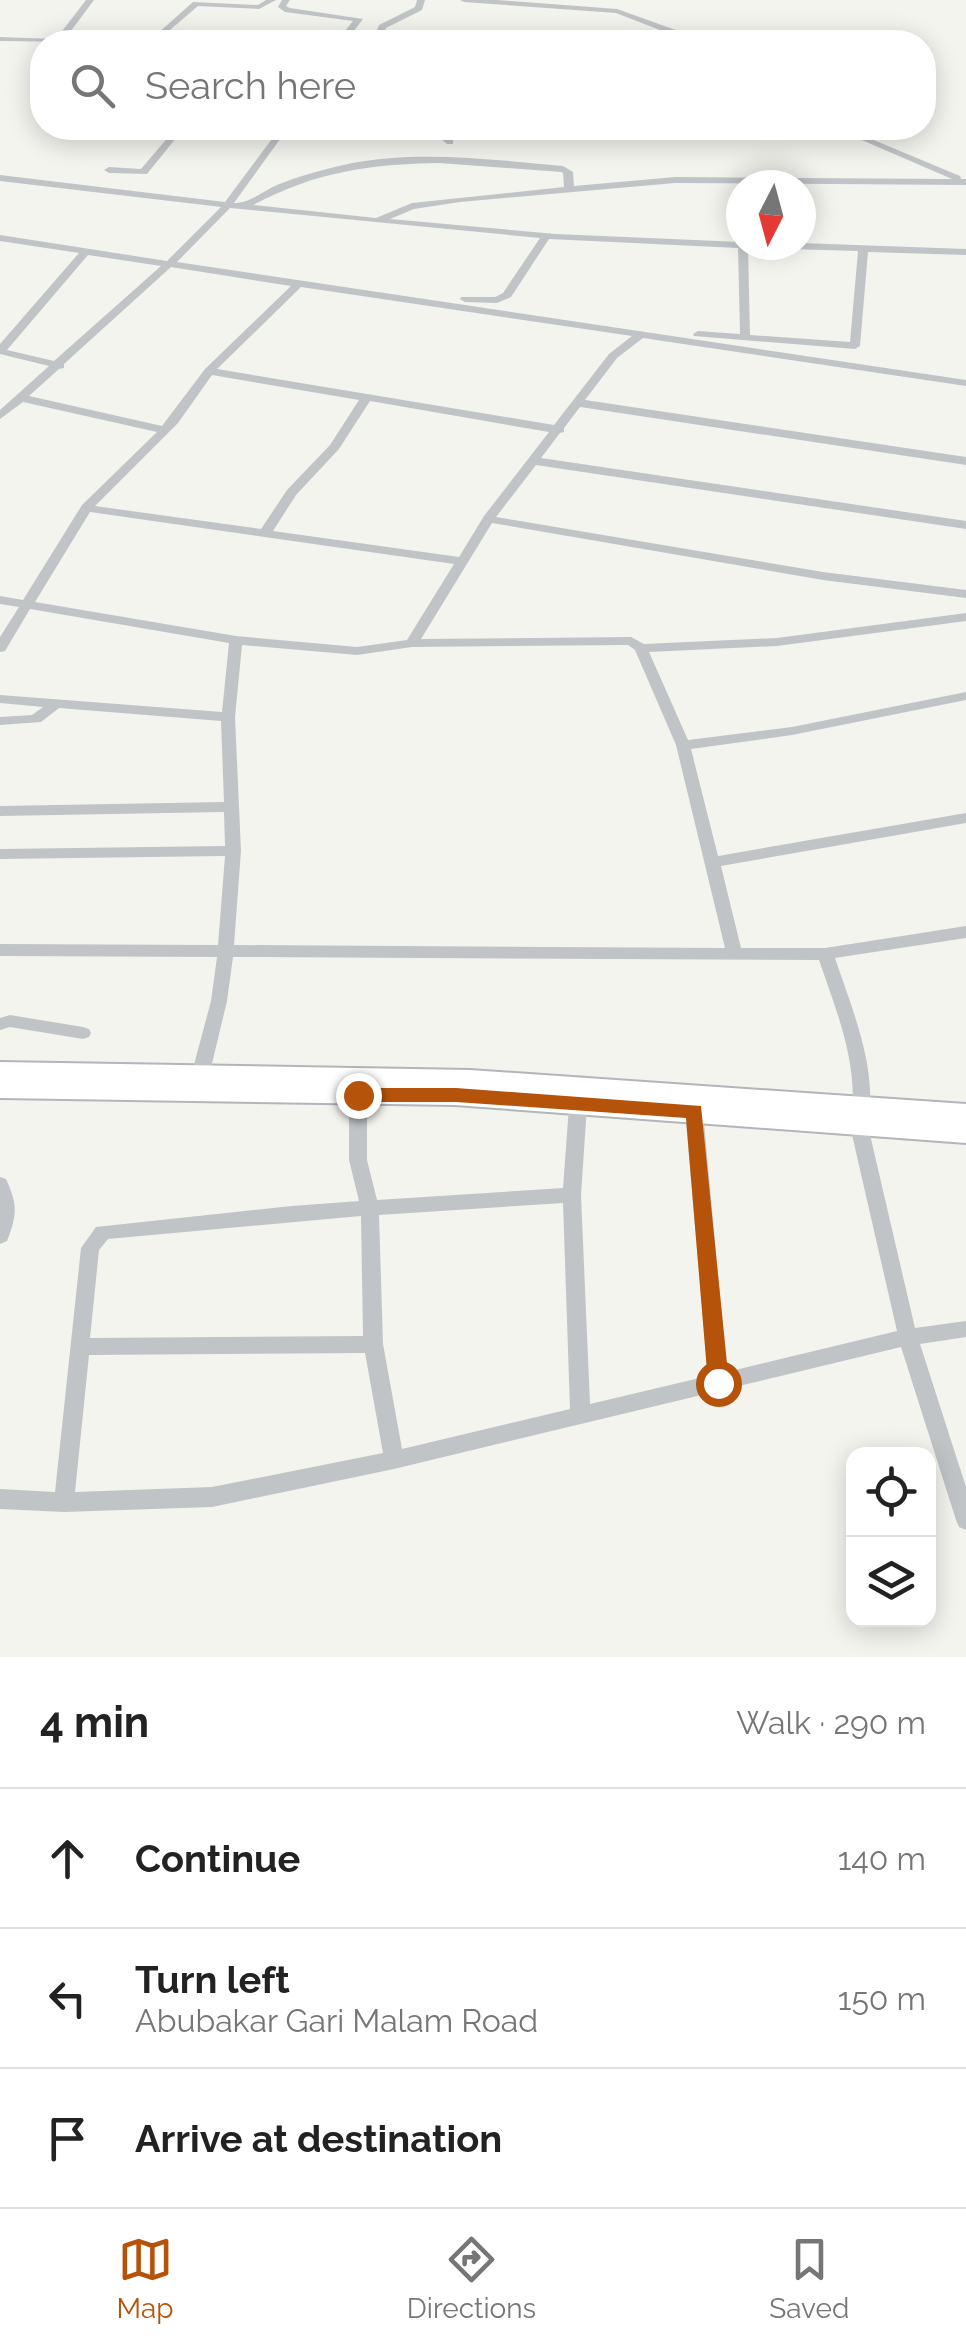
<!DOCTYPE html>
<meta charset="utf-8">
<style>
:root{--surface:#fff;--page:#f6f6f6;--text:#222;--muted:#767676;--line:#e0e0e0;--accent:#b45309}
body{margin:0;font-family:Raleway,sans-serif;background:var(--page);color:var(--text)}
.controls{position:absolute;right:30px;bottom:30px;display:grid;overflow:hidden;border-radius:20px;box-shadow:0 5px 25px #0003}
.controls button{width:90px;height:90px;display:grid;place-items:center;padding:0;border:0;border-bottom:2px solid var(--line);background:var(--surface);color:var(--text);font:50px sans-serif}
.compass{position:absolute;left:726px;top:170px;width:90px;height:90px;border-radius:50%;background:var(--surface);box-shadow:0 5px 25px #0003;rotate:186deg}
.stop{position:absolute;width:30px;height:30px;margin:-22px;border:8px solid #b45309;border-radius:50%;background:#fff}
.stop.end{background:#b45309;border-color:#fff;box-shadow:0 2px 10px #0008}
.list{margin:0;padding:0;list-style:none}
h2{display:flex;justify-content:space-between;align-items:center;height:130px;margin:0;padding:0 40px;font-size:42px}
h2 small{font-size:32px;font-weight:400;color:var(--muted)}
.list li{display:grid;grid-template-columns:65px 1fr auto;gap:30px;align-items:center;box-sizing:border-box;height:140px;padding:0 40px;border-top:2px solid var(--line)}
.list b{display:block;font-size:38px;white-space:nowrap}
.list p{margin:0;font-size:32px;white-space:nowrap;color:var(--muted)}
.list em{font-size:32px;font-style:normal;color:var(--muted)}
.icon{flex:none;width:55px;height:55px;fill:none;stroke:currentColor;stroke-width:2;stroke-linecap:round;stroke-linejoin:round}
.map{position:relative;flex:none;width:966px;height:1657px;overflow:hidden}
.search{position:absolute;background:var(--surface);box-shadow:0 5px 25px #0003;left:30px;right:30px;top:30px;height:110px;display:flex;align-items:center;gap:25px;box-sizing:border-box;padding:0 35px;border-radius:40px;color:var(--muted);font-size:38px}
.sheet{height:550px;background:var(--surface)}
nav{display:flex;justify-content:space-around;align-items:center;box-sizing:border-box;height:140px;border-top:2px solid var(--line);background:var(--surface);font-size:28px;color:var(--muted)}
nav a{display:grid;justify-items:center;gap:5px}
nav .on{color:var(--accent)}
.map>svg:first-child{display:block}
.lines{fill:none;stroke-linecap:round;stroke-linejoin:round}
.secondary-casing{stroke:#b1b6ba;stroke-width:4}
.street{fill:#c1c4c7;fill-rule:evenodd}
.secondary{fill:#fff;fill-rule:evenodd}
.route{fill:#b45309}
</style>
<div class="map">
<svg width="966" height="1657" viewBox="0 0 966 1657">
<rect width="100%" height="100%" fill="#f4f4ef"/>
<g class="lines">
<defs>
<polygon id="secondary" points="0,1062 470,1070 966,1104 966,1143 455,1105 0,1098"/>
</defs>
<use href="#secondary" class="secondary-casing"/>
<g class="street">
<polygon points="86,0 94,0 65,39 77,40 81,42 0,41 0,37 56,39"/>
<polygon points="266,0 276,0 259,9 198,6 156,42 148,42 193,2 258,5"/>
<polygon points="282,0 290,0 286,6 290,8 363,19 347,40 314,42 318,40 341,36 353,21 285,12 278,7"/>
<polygon points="417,0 425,0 422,10 386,28 381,42 373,42 379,25 415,7"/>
<polygon points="460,0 497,0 617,9 684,33 691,42 683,42 678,37 616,13 464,2"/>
<polygon points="176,128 184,128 147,174 109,173 104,170 109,167 141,169"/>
<path d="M189 128C201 127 212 130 224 130 236 131 248 127 259 128L229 137Z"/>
<path d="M280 128H288L234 203C250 203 263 191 277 185 301 175 326 169 352 163 421 150 494 160 563 166L573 172 574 186 675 177 952 179 834 128H845L960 176 961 179H966V185L675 183 460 202 414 209 390 219 556 234 741 242V245H748L750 335 850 342 858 251 757 248 752 245 801 243 966 249V255L868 252 860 346 855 349 694 336 693 334 698 331 740 334 738 248 549 239 511 297 497 303 465 302 460 299 461 297H495L503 293 540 238 230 208 177 262 966 380V386L643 338 617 358 585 400 966 457V465L580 407 564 428V432L560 433 541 458 966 521V529L536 465 496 517 823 572 966 590V598L823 580 492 523 421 639 631 637 644 644 777 638 966 613V621L777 646 649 652 688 740 792 727 966 692V700L792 735 691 749 718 856 966 813V823L721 866 741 948H825L966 926V938L835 958C853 1012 878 1068 868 1126L915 1328 966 1321V1337L920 1344 966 1487V1530L959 1527 956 1520 901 1347 394 1469 212 1507 64 1512 0 1509V1489L55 1492 81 1248 96 1227 292 1206 359 1201 349 1160V1095L352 1090 358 1088 364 1090 367 1095V1160L377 1200 563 1188 569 1106 572 1101 578 1099 584 1101 587 1106 581 1195 590 1404 708 1376 685 1111 688 1106 694 1104 700 1106 703 1111 727 1372 897 1331 850 1126C861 1069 837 1013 819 960L233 957 227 1001 210 1072 207 1077 201 1079 195 1077 192 1072 211 1001 217 957 0 956V944L218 945 225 856 0 859V849L225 846 224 812 0 816V806L224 802 221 721 59 708 41 722 0 725V717L32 715 43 707 0 703V695L222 712 229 643 30 609 5 651 0 652V637L19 607 0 604V596L23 600 82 505 157 432 23 402 0 419V410L49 366 0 354V344L79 253 0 241V235L167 261 221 207 0 181V175L225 202ZM439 163 561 172 563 173 564 187 412 203 376 218 253 205C315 172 370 164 439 163ZM88 255 161 266 54 361 7 350ZM171 267 291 286 205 369 162 426 29 396 59 369 64 368V364ZM301 287 632 336 609 354 554 425 217 369ZM212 375 359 400 330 445 287 490 261 529 95 506 178 423ZM370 401 549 432 484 516 459 557 273 531 296 495 339 449ZM90 512 454 564 407 640 357 647 236 636 35 602ZM242 645 357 655 412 647 628 645 635 650 676 745 725 948 234 945 241 851 235 717ZM563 1203 570 1409 402 1449 383 1344 379 1215ZM361 1216 363 1336 90 1338 99 1250 108 1239ZM365 1353 383 1453 212 1487 75 1492 89 1355Z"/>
<polygon points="439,128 447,128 446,133 453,140 453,144 447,144 438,136"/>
<polygon points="10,1015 83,1027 89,1029 91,1033 89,1037 83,1039 10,1027 0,1030 0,1018"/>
<path d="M0 1177 6 1179C18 1205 17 1215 7 1241L0 1244Z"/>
</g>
<use href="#secondary" class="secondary"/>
</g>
<polygon class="route" points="358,1088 456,1088 701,1106 729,1383 726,1390 711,1390 708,1383 686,1118 456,1102 358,1102 349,1095"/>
</svg>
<div class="controls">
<button><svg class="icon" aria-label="locate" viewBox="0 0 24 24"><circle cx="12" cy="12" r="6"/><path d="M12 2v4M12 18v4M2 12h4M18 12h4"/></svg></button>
<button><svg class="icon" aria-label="layers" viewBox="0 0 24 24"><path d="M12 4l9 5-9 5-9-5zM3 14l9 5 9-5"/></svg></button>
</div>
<svg class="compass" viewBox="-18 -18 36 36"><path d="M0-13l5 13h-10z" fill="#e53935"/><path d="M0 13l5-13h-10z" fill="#767676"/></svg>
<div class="stop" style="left:718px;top:1383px"></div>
<div class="stop end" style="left:358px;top:1095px"></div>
<div class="search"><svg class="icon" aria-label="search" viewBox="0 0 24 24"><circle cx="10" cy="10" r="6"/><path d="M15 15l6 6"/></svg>Search here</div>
</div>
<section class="sheet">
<h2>4 min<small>Walk · 290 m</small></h2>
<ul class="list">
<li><svg class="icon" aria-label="ahead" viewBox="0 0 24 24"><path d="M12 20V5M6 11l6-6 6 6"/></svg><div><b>Continue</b></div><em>140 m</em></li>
<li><svg class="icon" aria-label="left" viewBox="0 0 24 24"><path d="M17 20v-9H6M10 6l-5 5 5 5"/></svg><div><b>Turn left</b><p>Abubakar Gari Malam Road</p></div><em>150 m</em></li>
<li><svg class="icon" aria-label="arrive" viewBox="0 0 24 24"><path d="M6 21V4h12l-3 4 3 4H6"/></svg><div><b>Arrive at destination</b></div></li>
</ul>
</section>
<nav>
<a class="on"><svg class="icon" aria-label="map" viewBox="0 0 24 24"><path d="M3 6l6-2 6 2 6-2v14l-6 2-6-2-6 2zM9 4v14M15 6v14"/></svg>Map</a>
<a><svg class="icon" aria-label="directions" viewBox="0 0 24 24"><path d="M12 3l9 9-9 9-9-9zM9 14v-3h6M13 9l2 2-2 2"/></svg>Directions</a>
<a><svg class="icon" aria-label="saved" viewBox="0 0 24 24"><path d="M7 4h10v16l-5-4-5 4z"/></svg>Saved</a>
</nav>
